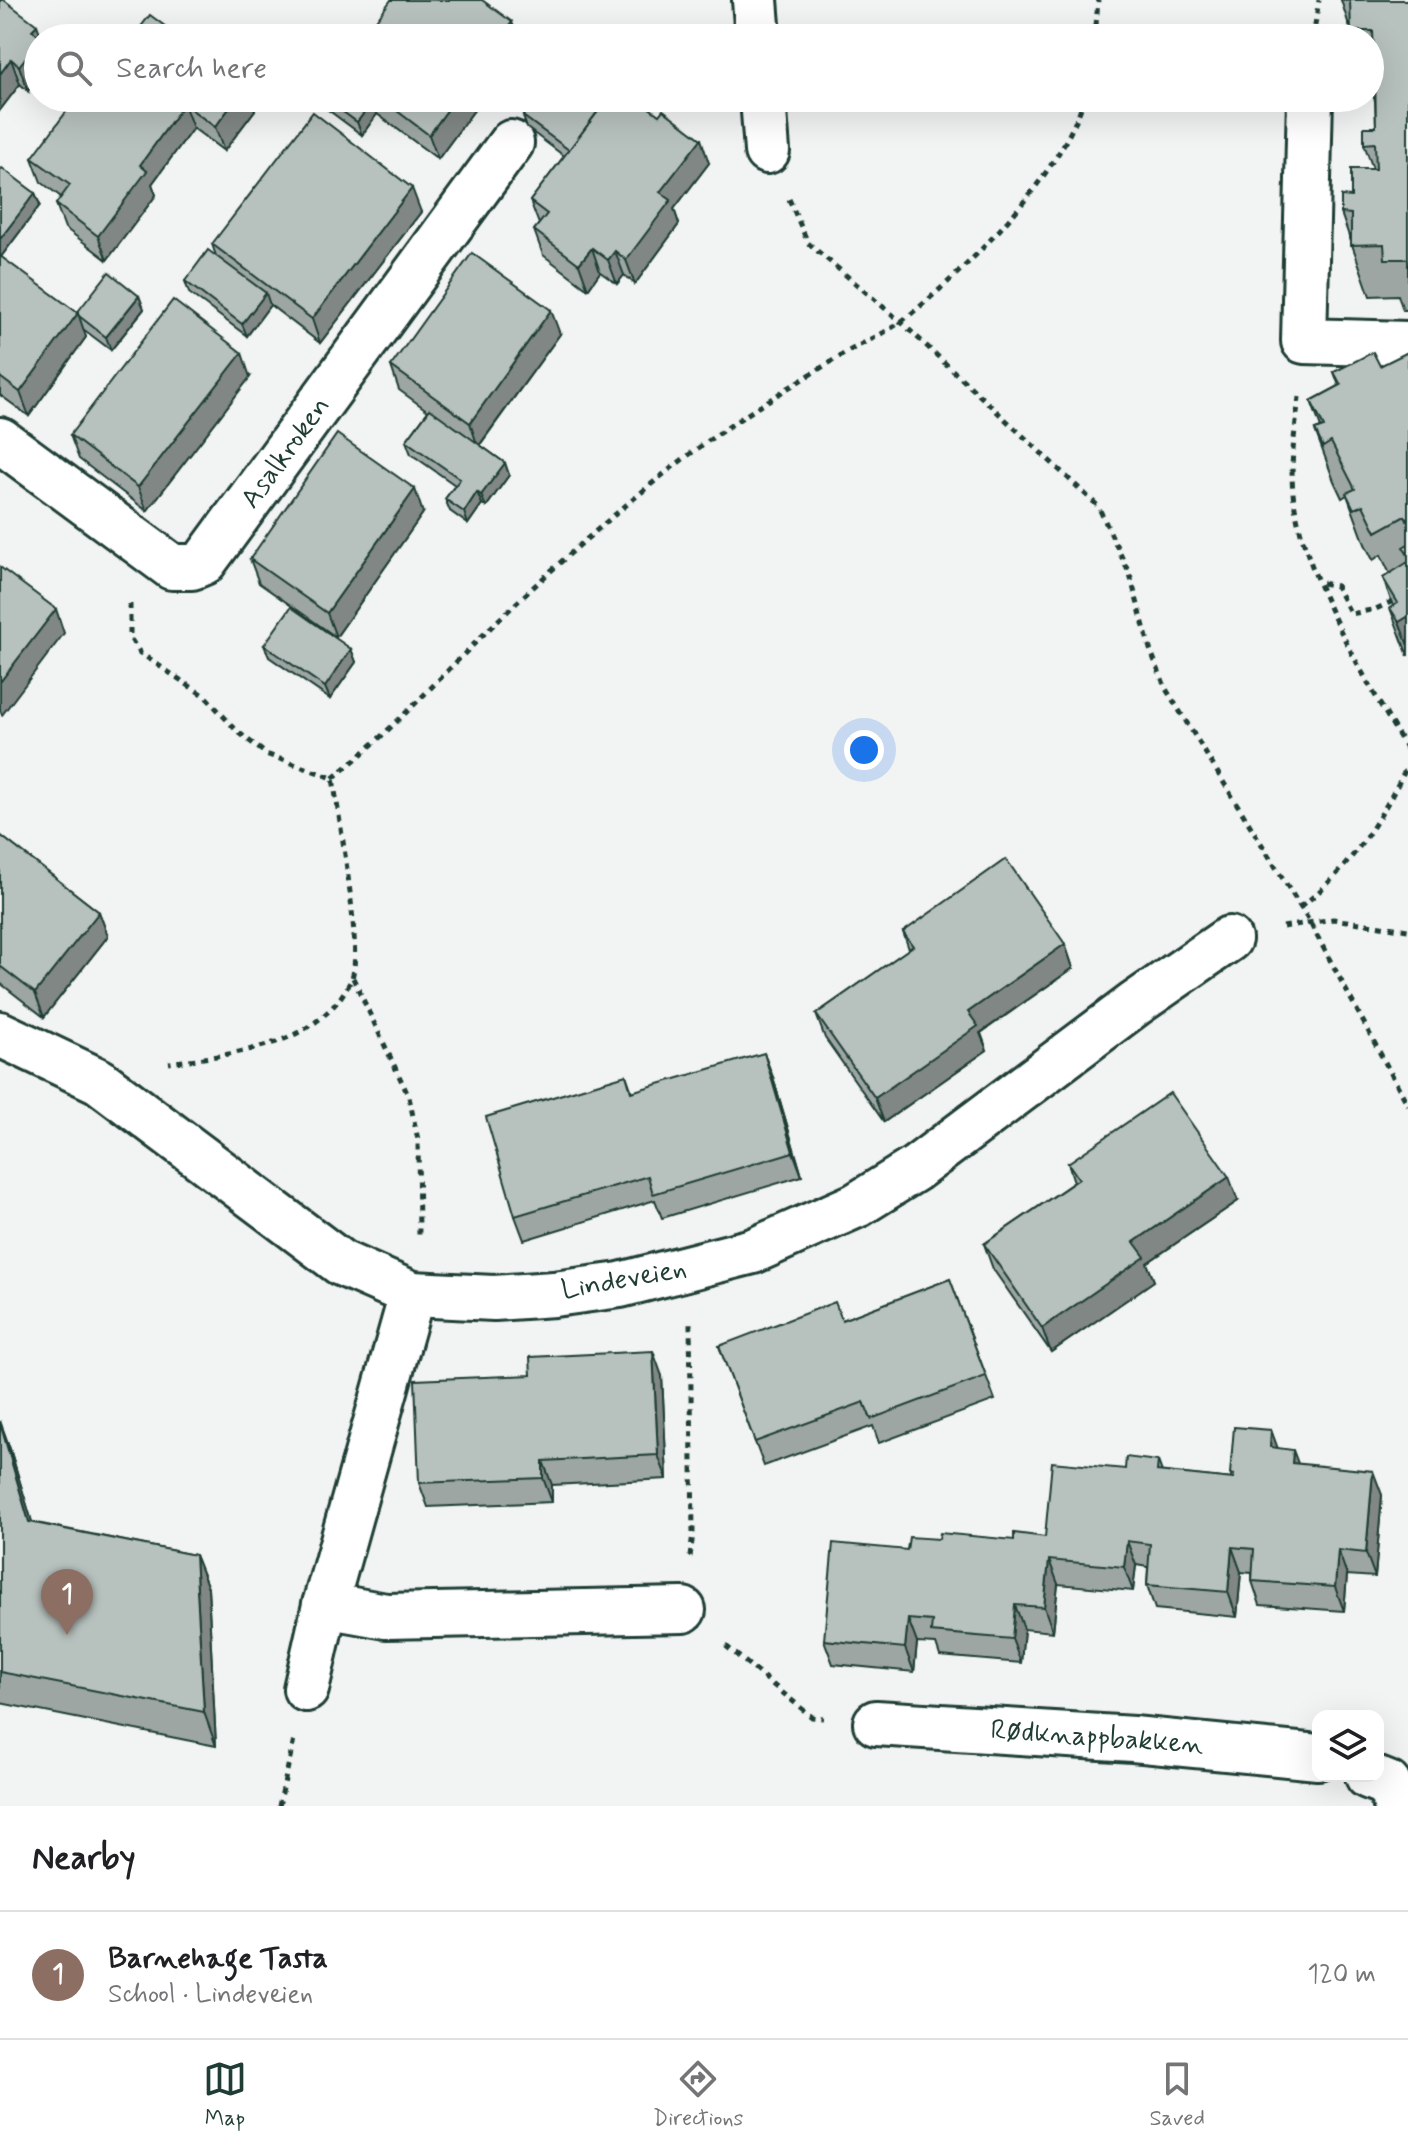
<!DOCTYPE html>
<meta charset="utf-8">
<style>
:root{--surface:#fff;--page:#f6f6f6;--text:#202124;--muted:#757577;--line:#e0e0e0;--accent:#1f3d34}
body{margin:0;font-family:Mynerve,sans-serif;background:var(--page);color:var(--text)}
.controls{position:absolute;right:24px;bottom:24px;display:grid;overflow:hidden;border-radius:16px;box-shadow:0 8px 32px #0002}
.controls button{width:72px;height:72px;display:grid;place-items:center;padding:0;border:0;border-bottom:2px solid var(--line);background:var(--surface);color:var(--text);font:40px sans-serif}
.you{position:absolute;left:864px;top:750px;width:28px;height:28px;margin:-20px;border:6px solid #fff;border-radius:50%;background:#1a73e8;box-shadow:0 0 0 12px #1a73e833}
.badge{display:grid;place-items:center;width:52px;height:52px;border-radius:50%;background:var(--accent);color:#fff;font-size:26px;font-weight:700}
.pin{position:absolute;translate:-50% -66px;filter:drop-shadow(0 2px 4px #0008)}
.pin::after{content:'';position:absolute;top:42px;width:28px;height:24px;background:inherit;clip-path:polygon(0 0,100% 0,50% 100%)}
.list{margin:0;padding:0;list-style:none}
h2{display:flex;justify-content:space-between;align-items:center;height:104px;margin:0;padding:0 32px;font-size:34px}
h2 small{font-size:26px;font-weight:400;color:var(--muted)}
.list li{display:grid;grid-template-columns:52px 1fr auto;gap:24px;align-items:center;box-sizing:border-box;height:128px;padding:0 32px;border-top:2px solid var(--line)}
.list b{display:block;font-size:30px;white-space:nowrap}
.list p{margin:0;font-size:26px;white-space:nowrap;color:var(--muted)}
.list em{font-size:26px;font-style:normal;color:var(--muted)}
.icon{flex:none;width:44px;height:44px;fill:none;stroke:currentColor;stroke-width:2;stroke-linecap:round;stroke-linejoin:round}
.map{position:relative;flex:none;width:1408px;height:1806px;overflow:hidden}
.search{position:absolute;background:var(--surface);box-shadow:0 8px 32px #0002;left:24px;right:24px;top:24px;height:88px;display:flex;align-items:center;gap:20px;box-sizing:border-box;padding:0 28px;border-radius:44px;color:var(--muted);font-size:30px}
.sheet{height:232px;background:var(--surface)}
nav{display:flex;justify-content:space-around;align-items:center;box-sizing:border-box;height:112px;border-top:2px solid var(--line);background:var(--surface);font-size:22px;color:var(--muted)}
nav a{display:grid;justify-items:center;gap:4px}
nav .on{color:var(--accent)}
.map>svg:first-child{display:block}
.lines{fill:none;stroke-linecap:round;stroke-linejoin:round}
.minor-casing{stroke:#1f3d34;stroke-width:50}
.path{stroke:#1f3d34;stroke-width:5;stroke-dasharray:6 6;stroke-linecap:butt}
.minor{stroke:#fff;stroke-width:44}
.wall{fill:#9da6a3;stroke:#1f3d34;stroke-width:2}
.shaded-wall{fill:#808784;stroke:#1f3d34;stroke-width:2}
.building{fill:#b7c1bd;stroke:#1f3d34;stroke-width:2}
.labels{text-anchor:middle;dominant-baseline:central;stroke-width:8;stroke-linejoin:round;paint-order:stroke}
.street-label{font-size:28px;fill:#1f3d34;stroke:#fff}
</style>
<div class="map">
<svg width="1408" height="1806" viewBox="0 0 1408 1806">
<rect width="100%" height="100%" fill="#f2f3f3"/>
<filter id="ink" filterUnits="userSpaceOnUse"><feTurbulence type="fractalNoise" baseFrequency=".0125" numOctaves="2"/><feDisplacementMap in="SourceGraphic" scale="16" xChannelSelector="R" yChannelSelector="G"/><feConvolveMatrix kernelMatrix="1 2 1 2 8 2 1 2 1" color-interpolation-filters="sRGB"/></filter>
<g filter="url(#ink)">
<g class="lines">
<defs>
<g id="minor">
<polyline points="755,0 758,38"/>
<polyline points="763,98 767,151"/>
<polyline points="1310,98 1304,341 1408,344"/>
<polyline points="0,440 172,567 192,567 204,562 511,143"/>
<polyline points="0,1034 99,1081 341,1263 412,1294 494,1298 554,1294 620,1285 753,1251 857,1205 915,1169 1135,1004 1229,939"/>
<polyline points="325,1605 386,1616 683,1610"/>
<polyline points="306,1689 325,1605 412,1294"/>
<polyline points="876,1723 1133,1739 1318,1757"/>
<polyline points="1368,1776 1388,1784 1397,1806"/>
</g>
</defs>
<use href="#minor" class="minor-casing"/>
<g class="path">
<polyline points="1095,38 1098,0"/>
<polyline points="1313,38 1319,0"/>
<polyline points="789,199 808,243 901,322 1098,506 1130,575 1150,649 1166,689 1309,921 1408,1105"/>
<path d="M1299 397C1295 431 1289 467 1294 501 1306 580 1367 683 1408 751"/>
<polyline points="1322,583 1336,586 1351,614 1376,609 1408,594"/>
<path d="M130 604V638L140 653 206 697 237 731 266 754 333 778C338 812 364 955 351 980 318 1048 235 1053 169 1063"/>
<path d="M333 778C387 735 433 685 482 636 535 584 591 534 649 486 707 438 774 396 839 357 859 344 883 335 902 321 964 273 1063 174 1084 98"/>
<path d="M1300 907C1350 870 1380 820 1408 765"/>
<polyline points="1283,927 1333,919 1408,930"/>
<polyline points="353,978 409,1097 418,1140 419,1237"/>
<polyline points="690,1557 693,1533 690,1323"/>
<polyline points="726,1646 812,1717 823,1718"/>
<polyline points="279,1806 294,1740"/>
</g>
<use href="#minor" class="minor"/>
</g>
<g class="wall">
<polygon points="0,0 28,91 20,84 0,110"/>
<polygon points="1341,0 1408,0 1408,310 1403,310 1398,295 1370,296 1341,213 1351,197 1373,169 1364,144 1376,127 1375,101 1370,87 1370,38 1353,38"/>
<polygon points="88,98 250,98 255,110 224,151 193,128 152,184 156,195 107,260 65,228 56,204 61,197 41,182 32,158 82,106"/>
<polygon points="312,98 483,98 438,159 377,114 362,135"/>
<polygon points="617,98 709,163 674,209 679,224 635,284 624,275 617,284 600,272 588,289 543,255 534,230 539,224 530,201 564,156 527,128 523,116"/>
<polygon points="0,170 35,193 40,205 1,257 77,313 139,296 144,309 111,350 83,329 86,337 29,416 0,395"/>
<polygon points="421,212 320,343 270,305 247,336 189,293 185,281 216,256 212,244"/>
<polygon points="560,334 480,445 505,463 509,475 486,507 482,504 468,524 450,511 445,499 455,485 411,454 406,441 428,411 399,390 391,366"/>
<polygon points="1408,352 1408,656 1390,608 1393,606 1383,578 1390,574 1381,555 1373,560 1365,544 1347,495 1342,498 1334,481 1315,430 1321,428 1311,401 1339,386 1334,372 1380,366"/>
<polygon points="250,377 147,511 79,459 70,435"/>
<polygon points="423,513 336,637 259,583 250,559"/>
<polygon points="264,645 351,649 356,662 330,699 269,657"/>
<polygon points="0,835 99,912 108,936 44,1017 0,983"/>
<polygon points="903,932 1065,944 1073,968 981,1033 987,1050 884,1122 825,1038 816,1014 909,949"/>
<polygon points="626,1075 632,1092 773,1077 802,1176 662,1218 655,1200 524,1240 515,1216"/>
<polygon points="1068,1163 1238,1201 1147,1263 1154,1281 1051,1352 993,1269 984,1244 1074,1182"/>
<polygon points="950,1279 995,1400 879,1443 873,1426 764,1466 719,1346 842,1320"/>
<polygon points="662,1376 667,1479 552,1485 552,1502 428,1507 419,1483"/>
<polygon points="0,1421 10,1449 32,1522 195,1555 208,1588 216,1746 0,1703"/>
<polygon points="1271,1430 1277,1448 1298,1464 1382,1495 1375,1577 1347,1575 1344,1611 1260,1605 1252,1581 1252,1573 1241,1572 1237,1617 1155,1609 1147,1585 1148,1567 1136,1565 1133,1591 1058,1584 1053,1632 1024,1629 1021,1663 940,1656 936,1644 917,1643 914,1672 833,1664 824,1640 907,1550 939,1539 1014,1540 1045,1537 1125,1469 1158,1461 1162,1472 1232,1479 1230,1474"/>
</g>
<g class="shaded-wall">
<polygon points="512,22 518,38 501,38"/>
<polygon points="37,25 42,38 38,38 38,77 28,91 19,66 32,30"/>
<polygon points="11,59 20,84 0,110 0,74"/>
<polygon points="237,98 250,98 255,110 224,151 215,127"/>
<polygon points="456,98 483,98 438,159 429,135"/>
<polygon points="373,101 377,114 362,135 357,122"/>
<polygon points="184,104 193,128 152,184 156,195 107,260 98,236 140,165"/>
<polygon points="701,139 709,163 674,209 679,224 635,284 626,260 660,192"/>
<polygon points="412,188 421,212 320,343 312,319"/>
<polygon points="35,193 40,205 0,258 0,239"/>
<polygon points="592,248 600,272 588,289 579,264"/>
<polygon points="615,251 624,275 617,284 608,260"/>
<polygon points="266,293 270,305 247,336 242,324"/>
<polygon points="139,296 144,309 111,350 106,337"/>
<polygon points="551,310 560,334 478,447 470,423"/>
<polygon points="78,313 86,337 29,416 20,392"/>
<polygon points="242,353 250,377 147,511 138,487"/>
<polygon points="505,463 509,475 486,507 481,495"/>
<polygon points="415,489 423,513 336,637 327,613"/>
<polygon points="477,492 482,504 468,524 464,512"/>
<polygon points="56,609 64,633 2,715 0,710 0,682"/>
<polygon points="1407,617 1408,618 1408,646 1399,622"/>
<polygon points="351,649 356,662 330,699 325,687"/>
<polygon points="99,912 108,936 44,1017 35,993"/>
<polygon points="1065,944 1073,968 980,1033 987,1050 884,1122 875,1098 968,1012"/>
<polygon points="764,1053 773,1077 802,1176 793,1152"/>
<polygon points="1229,1177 1238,1201 1147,1263 1154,1281 1051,1352 1042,1328 1134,1242"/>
<polygon points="653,1351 662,1376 667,1479 658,1455"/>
<polygon points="0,1421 10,1449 42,1555 29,1522"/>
<polygon points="1271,1430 1280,1454 1270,1447"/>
<polygon points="1293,1450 1302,1474 1292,1463"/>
<polygon points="543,1461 552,1485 552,1502 543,1478"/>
<polygon points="1373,1471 1382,1495 1375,1577 1366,1553"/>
<polygon points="1127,1541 1136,1565 1133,1591 1124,1567"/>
<polygon points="1232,1547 1241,1572 1237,1617 1228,1592"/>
<polygon points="1338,1550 1347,1575 1344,1611 1335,1587"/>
<polygon points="195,1555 208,1588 216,1746 204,1712"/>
<polygon points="1049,1560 1058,1584 1053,1632 1044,1607"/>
<polygon points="1015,1605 1024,1629 1021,1663 1012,1639"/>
<polygon points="908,1619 917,1643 914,1672 905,1648"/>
</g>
<g class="building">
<polygon points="0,0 4,0 37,25 32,30 41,38 38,38 38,42 19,66 11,59 0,74"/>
<polygon points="391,0 482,0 512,22 501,38 363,38"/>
<polygon points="1341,0 1408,0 1408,259 1385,259 1384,244 1351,245 1351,214 1341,213 1341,196 1351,197 1351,169 1376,169 1375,143 1364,144 1364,127 1376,127 1375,72 1370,71 1370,55 1374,55 1373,31 1351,31 1350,1"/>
<polygon points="150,15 181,38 132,38"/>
<polygon points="88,98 237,98 215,127 184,104 140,165 147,171 98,236 56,204 70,185 32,158 75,100 82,106"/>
<polygon points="324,98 368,98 373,101 357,122"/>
<polygon points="380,98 456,98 429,135"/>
<polygon points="536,98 603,98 597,107 598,111 569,150 523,116"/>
<polygon points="603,98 617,98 620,101 636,98 659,115 663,110 701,139 660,192 671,200 626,260 615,251 608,260 592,248 579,264 534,230 547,214 530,201 600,109 597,107"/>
<polygon points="313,112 412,188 312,319 212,244"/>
<polygon points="2,168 35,193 0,239 0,170"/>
<polygon points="208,250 266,293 242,324 185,281"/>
<polygon points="472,253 551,310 470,423 391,366"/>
<polygon points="0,256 78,313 20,392 0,377"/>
<polygon points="109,272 139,296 106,337 79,316 78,313 76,314"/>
<polygon points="173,300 242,353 138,487 70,435"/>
<polygon points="1373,352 1380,366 1408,352 1408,523 1405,516 1376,532 1363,505 1354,509 1346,493 1355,489 1331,442 1323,447 1315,430 1324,427 1311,401 1341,385 1334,372"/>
<polygon points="430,409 505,463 481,495 477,492 464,512 445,499 460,479 406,441"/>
<polygon points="337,434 415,489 327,613 250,559"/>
<polygon points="1408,544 1408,555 1403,547"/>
<polygon points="1408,562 1408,618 1407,617 1399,622 1390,608 1398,603 1383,578"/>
<polygon points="0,567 56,609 0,682"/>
<polygon points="291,607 351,649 325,687 264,645"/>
<polygon points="0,835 99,912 35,993 0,966"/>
<polygon points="1006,859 1065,944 968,1012 978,1026 875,1098 816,1014 913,946 903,932"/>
<polygon points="764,1053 793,1152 653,1194 648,1176 515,1216 486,1117 626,1075 631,1092"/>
<polygon points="1170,1093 1229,1177 1134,1242 1145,1257 1042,1328 984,1244 1079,1179 1068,1163"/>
<polygon points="950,1279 986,1376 871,1419 864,1402 755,1442 719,1346 835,1302 842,1320"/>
<polygon points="653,1351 658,1455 543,1461 543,1478 419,1483 415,1380 531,1375 530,1357"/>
<polygon points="0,1423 29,1522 195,1555 204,1712 0,1672"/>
<polygon points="1234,1427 1271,1430 1270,1447 1293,1450 1292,1463 1373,1471 1366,1553 1338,1550 1335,1587 1252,1581 1254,1549 1232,1547 1228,1592 1147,1585 1150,1544 1127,1541 1124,1567 1049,1560 1044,1607 1015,1605 1012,1639 931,1632 932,1621 908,1619 905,1648 824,1640 833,1543 907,1550 909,1537 939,1539 940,1533 1014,1540 1014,1533 1045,1537 1052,1462 1125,1469 1126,1457 1158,1461 1157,1471 1233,1479 1234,1475 1230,1474"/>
</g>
</g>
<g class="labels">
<g class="street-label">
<text transform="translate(286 453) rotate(-54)">Asalkroken</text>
<text transform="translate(624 1280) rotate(-10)">Lindeveien</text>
<text transform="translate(1097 1738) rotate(4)">Rødknappbakken</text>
</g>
</g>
</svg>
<div class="controls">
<button><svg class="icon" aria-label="layers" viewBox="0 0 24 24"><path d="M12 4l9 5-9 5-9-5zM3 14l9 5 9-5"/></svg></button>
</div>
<div class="you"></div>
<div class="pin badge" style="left:67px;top:1635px;background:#8d6e63">1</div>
<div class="search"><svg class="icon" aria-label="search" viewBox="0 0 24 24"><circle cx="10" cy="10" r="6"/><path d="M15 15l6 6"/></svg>Search here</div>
</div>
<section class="sheet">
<h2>Nearby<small></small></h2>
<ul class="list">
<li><span class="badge" style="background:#8d6e63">1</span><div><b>Barnehage Tasta</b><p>School · Lindeveien</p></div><em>120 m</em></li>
</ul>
</section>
<nav>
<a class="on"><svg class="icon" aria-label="map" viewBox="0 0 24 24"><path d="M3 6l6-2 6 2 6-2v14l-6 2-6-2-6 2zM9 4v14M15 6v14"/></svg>Map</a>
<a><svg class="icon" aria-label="directions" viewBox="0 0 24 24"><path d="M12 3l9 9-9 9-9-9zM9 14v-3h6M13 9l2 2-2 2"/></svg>Directions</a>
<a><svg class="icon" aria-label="saved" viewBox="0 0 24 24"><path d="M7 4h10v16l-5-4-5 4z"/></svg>Saved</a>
</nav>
